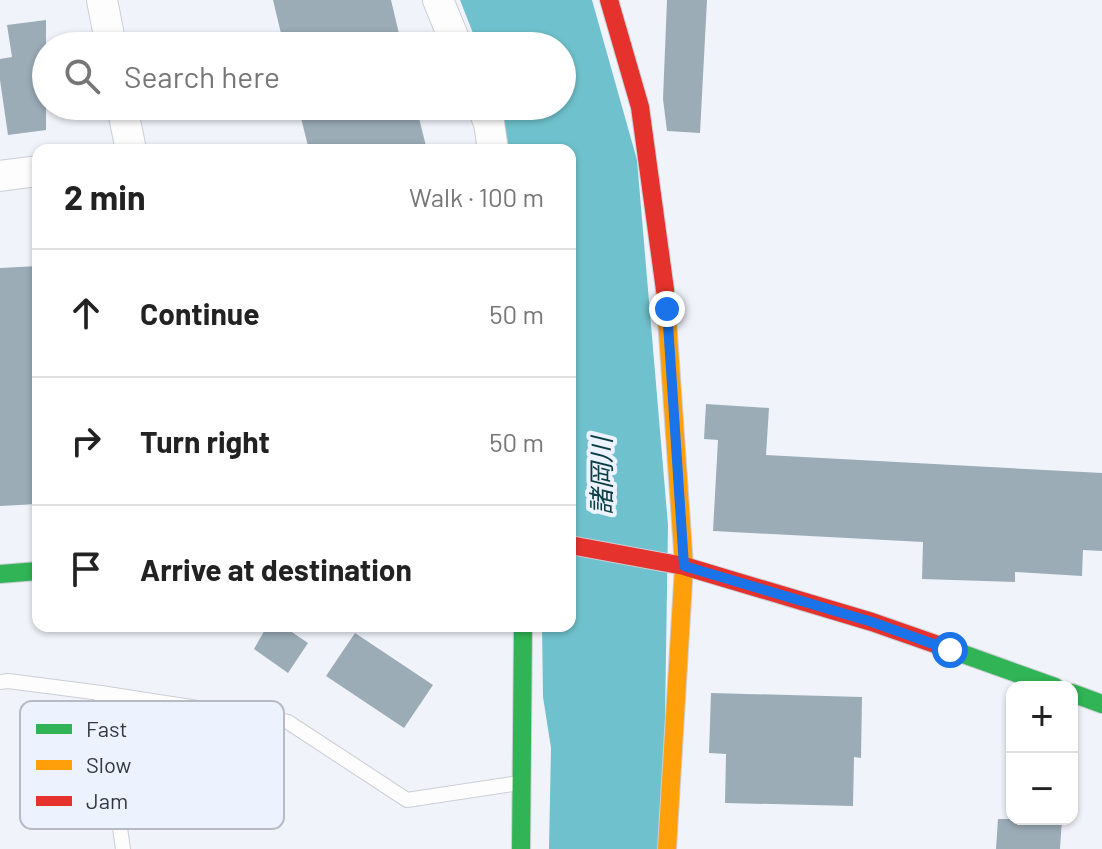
<!DOCTYPE html>
<meta charset="utf-8">
<style>
:root{--surface:#fff;--page:#f6f6f6;--text:#222;--muted:#767676;--line:#e0e0e0}
body{margin:0;font-family:Barlow,"Noto Sans JP",sans-serif;background:var(--page);color:var(--text)}
.controls{position:absolute;right:24px;bottom:24px;display:grid;overflow:hidden;border-radius:16px;box-shadow:0 2px 6px #0004}
.controls button{width:72px;height:72px;display:grid;place-items:center;padding:0;border:0;border-bottom:2px solid var(--line);background:var(--surface);color:var(--text);font:40px sans-serif}
.stop{position:absolute;width:24px;height:24px;margin:-18px;border:6px solid #1a73e8;border-radius:50%;background:#fff}
.stop.end{background:#1a73e8;border-color:#fff;box-shadow:0 2px 8px #0008}
.list{margin:0;padding:0;list-style:none}
h2{display:flex;justify-content:space-between;align-items:center;height:104px;margin:0;padding:0 32px;font-size:34px}
h2 small{font-size:26px;font-weight:400;color:var(--muted)}
.list li{display:grid;grid-template-columns:52px 1fr auto;gap:24px;align-items:center;box-sizing:border-box;height:128px;padding:0 32px;border-top:2px solid var(--line)}
.list b{display:block;font-size:30px;white-space:nowrap}
.list em{font-size:26px;font-style:normal;color:var(--muted)}
.icon{flex:none;width:44px;height:44px;fill:none;stroke:currentColor;stroke-width:2;stroke-linecap:round;stroke-linejoin:round}
.map{position:relative;flex:none;width:1102px;height:849px;overflow:hidden}
.search{position:absolute;background:var(--surface);box-shadow:0 2px 6px #0004;left:32px;top:32px;width:544px;height:88px;display:flex;align-items:center;gap:20px;box-sizing:border-box;padding:0 28px;border-radius:44px;color:var(--muted);font-size:30px}
.panel{position:absolute;background:var(--surface);box-shadow:0 2px 6px #0004;left:32px;top:144px;width:544px;height:488px;border-radius:16px}
.map>svg:first-child{display:block}
.water{fill:#6fc2cd}
.building{fill:#9bacb7}
.lines{fill:none;stroke-linecap:round;stroke-linejoin:round}
.lane-casing{stroke:#cbced5;stroke-width:16}
.street-casing{stroke:#cbced5;stroke-width:32}
.fast-casing{stroke:#cbced5;stroke-width:20}
.slow-casing{stroke:#cbced5;stroke-width:20}
.jam-casing{stroke:#cbced5;stroke-width:20}
.lane{stroke:#fdfdfe;stroke-width:14}
.street{stroke:#fdfdfe;stroke-width:30}
.fast{stroke:#30b455;stroke-width:18}
.slow{stroke:#ff9f0a;stroke-width:18}
.jam{stroke:#e5322d;stroke-width:18}
.route{stroke:#1a73e8;stroke-width:10}
.labels{text-anchor:middle;dominant-baseline:central;stroke-width:8;stroke-linejoin:round;paint-order:stroke}
.water-label{font-size:26px;font-style:italic;fill:#093e44;stroke:#ecf2fe}
.key{fill:#ecf2fe;stroke:#b5bac5;stroke-width:2}
.key-label{font-size:22px;fill:#34373f}
</style>
<div class="map">
<svg width="1102" height="849" viewBox="0 0 1102 849">
<rect width="100%" height="100%" fill="#f0f3fa"/>
<polygon class="water" points="460,0 592,0 637,160 668,525 663,849 549,849 551,748 543,697 542,626 570,626 570,150 510,150 498,106 562,106 562,46 478,46"/>
<g class="building">
<polygon points="273,0 391,0 402,46 284,46"/>
<polygon points="667,0 707,0 700,133 667,131 663,99"/>
<polygon points="46,20 46,130 8,135 0,80 0,59 12,57 7,25"/>
<polygon points="298,106 416,106 427,150 309,150"/>
<polygon points="38,266 38,504 0,506 0,268"/>
<polygon points="706,404 769,408 766,455 1102,473 1102,551 1083,550 1082,576 1015,572 1015,582 922,579 923,542 713,531 718,440 704,439"/>
<polygon points="267,626 283,626 308,643 288,673 254,649"/>
<polygon points="355,633 433,685 404,728 326,676"/>
<polygon points="711,693 862,697 861,758 854,757 853,806 725,803 726,754 709,753"/>
<polygon points="998,819 1062,819 1060,849 996,849"/>
</g>
<g class="lines">
<defs>
<g id="lane">
<polyline points="0,682 8,681 101,693 288,722 407,800 519,783"/>
<polyline points="101,693 123,849"/>
</g>
<g id="street">
<polyline points="102,0 111,46"/>
<polyline points="438,0 457,46"/>
<polyline points="122,106 131,150"/>
<polyline points="482,106 489,123 493,150"/>
<polyline points="0,176 38,171"/>
</g>
<g id="fast">
<polyline points="0,574 38,571"/>
<polyline points="938,645 1055,687"/>
<polyline points="1072,693 1102,704"/>
<polyline points="521,849 523,626"/>
</g>
<polyline id="slow" points="665,290 684,566 667,849"/>
<g id="jam">
<polyline points="609,0 640,107 665,290"/>
<polyline points="570,545 684,566 872,622 938,645"/>
</g>
</defs>
<use href="#lane" class="lane-casing"/>
<use href="#street" class="street-casing"/>
<use href="#fast" class="fast-casing"/>
<use href="#slow" class="slow-casing"/>
<use href="#jam" class="jam-casing"/>
<use href="#lane" class="lane"/>
<use href="#street" class="street"/>
<use href="#fast" class="fast"/>
<use href="#slow" class="slow"/>
<use href="#jam" class="jam"/>
</g>
<g class="lines">
<polyline class="route" points="667,309 684,566 872,622 950,650"/>
</g>
<g class="labels">
<g class="water-label">
<text transform="translate(600 476) rotate(-90)">諸岡川</text>
</g>
</g>
<rect x="20" y="701" width="264" height="128" rx="12" class="key"/>
<rect x="36" y="724" width="36" height="10" fill="#30b455"/>
<rect x="36" y="760" width="36" height="10" fill="#ff9f0a"/>
<rect x="36" y="796" width="36" height="10" fill="#e5322d"/>
<g class="key-label">
<text x="86" y="737">Fast</text>
<text x="86" y="773">Slow</text>
<text x="86" y="809">Jam</text>
</g>
</svg>
<div class="controls">
<button>+</button>
<button>−</button>
</div>
<div class="stop" style="left:950px;top:650px"></div>
<div class="stop end" style="left:667px;top:309px"></div>
<div class="search"><svg class="icon" aria-label="search" viewBox="0 0 24 24"><circle cx="10" cy="10" r="6"/><path d="M15 15l6 6"/></svg>Search here</div>
<section class="panel">
<h2>2 min<small>Walk · 100 m</small></h2>
<ul class="list">
<li><svg class="icon" aria-label="ahead" viewBox="0 0 24 24"><path d="M12 20V5M6 11l6-6 6 6"/></svg><div><b>Continue</b></div><em>50 m</em></li>
<li><svg class="icon" aria-label="right" viewBox="0 0 24 24"><path d="M7 20v-9h11M14 6l5 5-5 5"/></svg><div><b>Turn right</b></div><em>50 m</em></li>
<li><svg class="icon" aria-label="arrive" viewBox="0 0 24 24"><path d="M6 21V4h12l-3 4 3 4H6"/></svg><div><b>Arrive at destination</b></div></li>
</ul>
</section>
</div>
